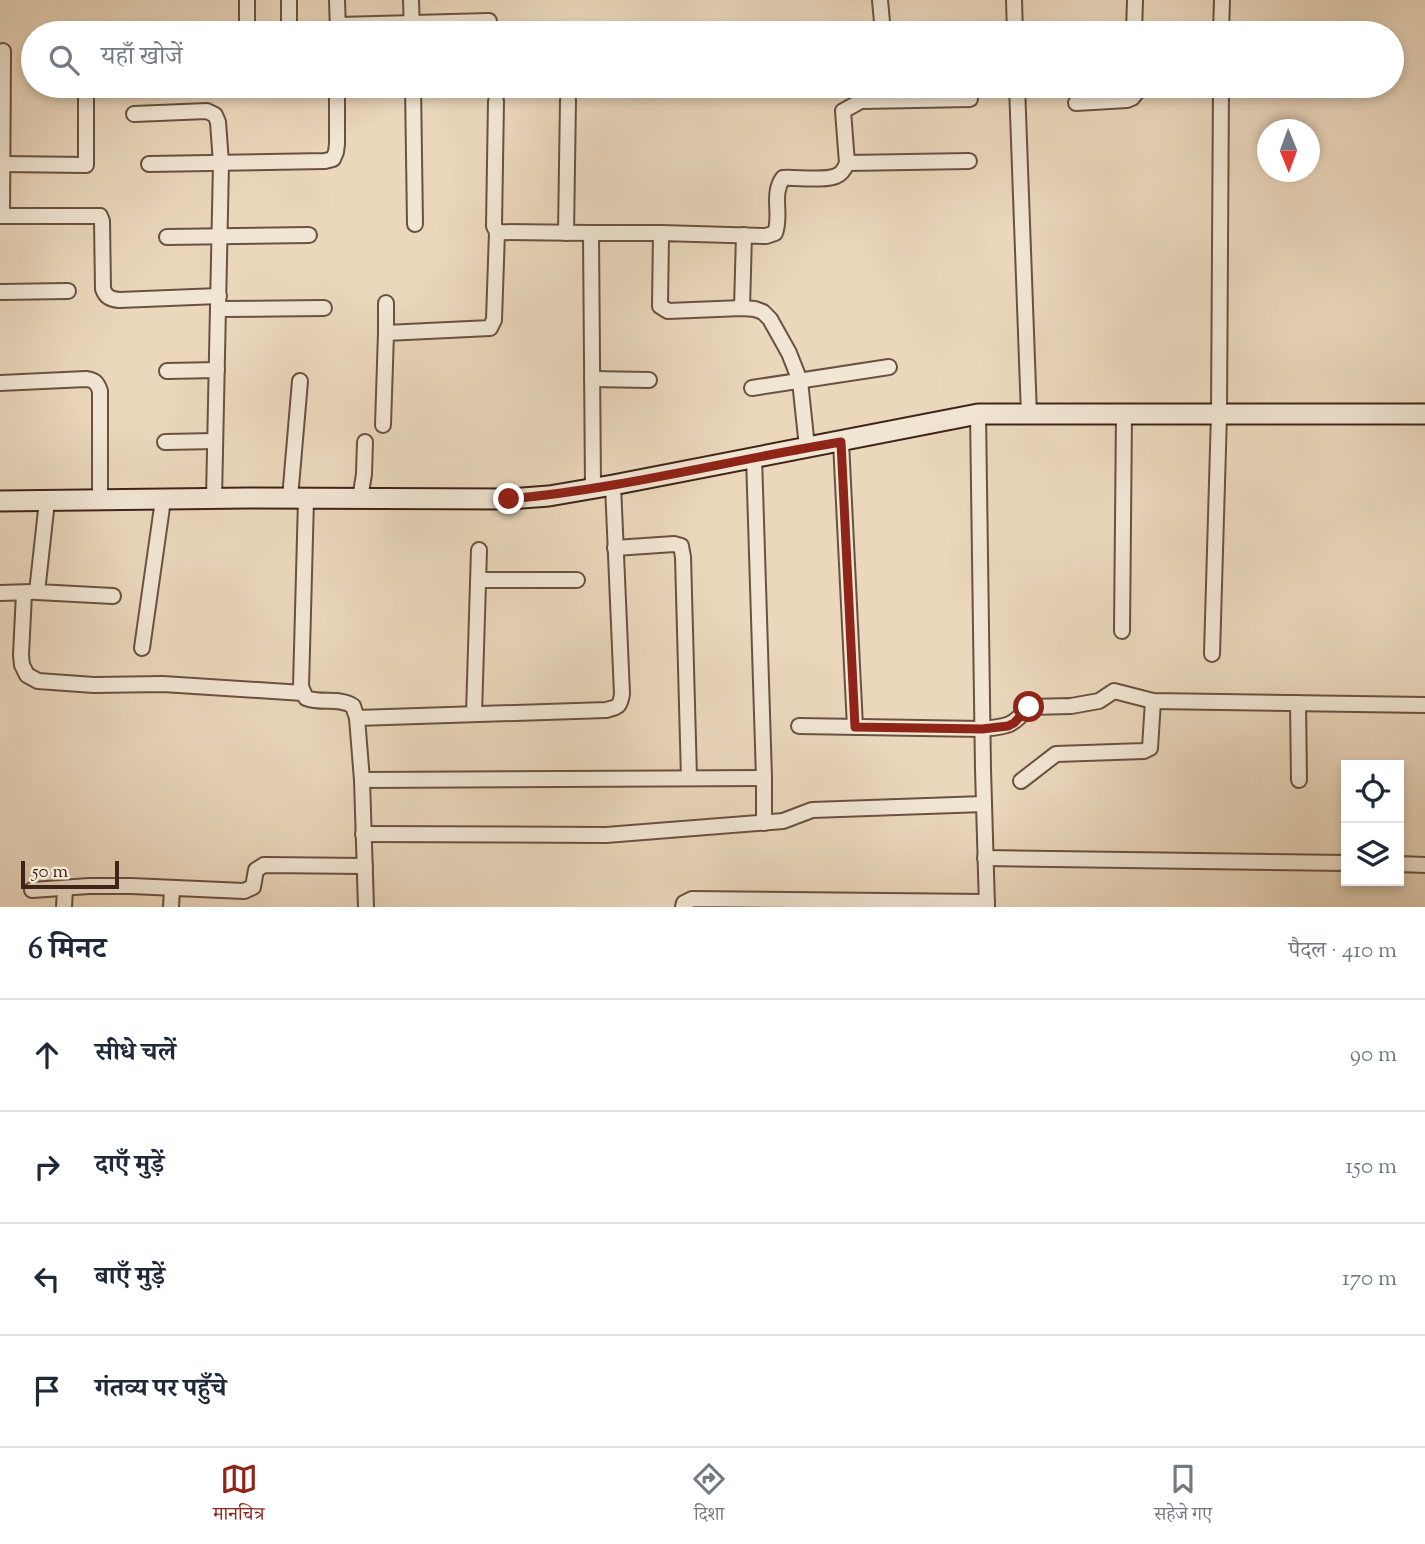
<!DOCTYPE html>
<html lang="hi">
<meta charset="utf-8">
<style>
:root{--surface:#fff;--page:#f2f2f3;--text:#1f2937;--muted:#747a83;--line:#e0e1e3;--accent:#8f2418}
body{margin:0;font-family:"Sorts Mill Goudy","Noto Serif Devanagari",serif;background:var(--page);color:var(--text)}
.controls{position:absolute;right:21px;bottom:21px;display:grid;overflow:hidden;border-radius:0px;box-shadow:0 4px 10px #0003}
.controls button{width:63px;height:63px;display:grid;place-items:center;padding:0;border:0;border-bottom:2px solid var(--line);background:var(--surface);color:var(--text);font:35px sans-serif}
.compass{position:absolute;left:1257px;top:119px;width:63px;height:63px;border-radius:50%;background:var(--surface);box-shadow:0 4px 10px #0003;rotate:179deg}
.scale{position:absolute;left:21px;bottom:18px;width:98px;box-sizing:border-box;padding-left:7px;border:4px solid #3f2517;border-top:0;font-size:19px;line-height:24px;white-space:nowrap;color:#3f2517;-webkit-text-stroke:5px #f1e5d3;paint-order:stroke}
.stop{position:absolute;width:21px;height:21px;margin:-16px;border:5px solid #8f2418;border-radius:50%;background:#fff}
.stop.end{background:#8f2418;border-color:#fff;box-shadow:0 2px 7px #0008}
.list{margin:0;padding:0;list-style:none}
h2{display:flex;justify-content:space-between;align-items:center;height:91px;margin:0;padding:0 28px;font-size:30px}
h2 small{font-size:23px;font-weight:400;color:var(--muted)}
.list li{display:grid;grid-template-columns:46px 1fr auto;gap:21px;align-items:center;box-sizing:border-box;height:112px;padding:0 28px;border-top:2px solid var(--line)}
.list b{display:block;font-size:26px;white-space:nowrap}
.list em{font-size:23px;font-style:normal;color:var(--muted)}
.icon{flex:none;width:38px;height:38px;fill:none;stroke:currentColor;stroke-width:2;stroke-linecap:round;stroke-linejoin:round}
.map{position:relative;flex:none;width:1425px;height:907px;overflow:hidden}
.search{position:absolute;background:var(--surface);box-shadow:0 4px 10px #0003;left:21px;right:21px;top:21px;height:77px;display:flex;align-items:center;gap:18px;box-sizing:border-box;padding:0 24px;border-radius:38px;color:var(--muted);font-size:26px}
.sheet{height:539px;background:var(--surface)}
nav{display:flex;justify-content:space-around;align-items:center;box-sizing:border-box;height:98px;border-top:2px solid var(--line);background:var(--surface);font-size:19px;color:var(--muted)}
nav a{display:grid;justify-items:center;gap:4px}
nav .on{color:var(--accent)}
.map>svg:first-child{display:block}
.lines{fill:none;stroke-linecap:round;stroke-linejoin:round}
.street-casing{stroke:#6a5240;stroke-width:18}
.secondary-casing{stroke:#3f2517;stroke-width:23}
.street{stroke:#f1e5d3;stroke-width:14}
.secondary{stroke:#f1e5d3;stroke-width:19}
.route{stroke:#8f2418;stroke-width:9}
</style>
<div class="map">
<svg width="1425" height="907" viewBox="0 0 1425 907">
<rect width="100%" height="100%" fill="#ead7bc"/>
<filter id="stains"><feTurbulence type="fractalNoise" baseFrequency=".00286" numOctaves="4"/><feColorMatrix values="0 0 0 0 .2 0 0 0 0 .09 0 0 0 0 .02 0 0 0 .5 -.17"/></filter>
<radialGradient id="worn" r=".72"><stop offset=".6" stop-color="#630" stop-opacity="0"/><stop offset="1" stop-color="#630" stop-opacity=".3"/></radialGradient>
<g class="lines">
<defs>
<g id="street">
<polyline points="337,0 338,32"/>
<polyline points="411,0 412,33"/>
<polyline points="880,0 883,33"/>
<polyline points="1014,0 1015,33"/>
<polyline points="338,25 489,21"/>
<polyline points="247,33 247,0"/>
<polyline points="289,33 289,0"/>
<polyline points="1134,33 1135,0"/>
<polyline points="1221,33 1222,0"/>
<polyline points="413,86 415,224"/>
<polyline points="1017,86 1029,415"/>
<polyline points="1139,86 1149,88 1221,88"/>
<polyline points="496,101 494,226 497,232 591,233"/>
<polyline points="1076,103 1127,100 1132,98 1141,87"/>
<polyline points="134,114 207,111 215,115 218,122 221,163 214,499"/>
<polyline points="847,163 969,161"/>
<polyline points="2,164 86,165 86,86"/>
<polyline points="149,164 325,161 333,159 336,152 337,144 337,86"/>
<path d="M0 216H100L102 221 103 289C106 297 110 299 119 300L219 296"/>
<polyline points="2,216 3,51"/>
<polyline points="566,233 568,100"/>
<polyline points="167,237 309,235"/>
<polyline points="0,292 68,291"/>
<polyline points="386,303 386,333"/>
<polyline points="742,308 744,235"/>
<polyline points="219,309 324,308"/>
<polyline points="167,371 217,370"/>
<polyline points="592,379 649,380"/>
<path d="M0 383 86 379C94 380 97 382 100 391V500"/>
<polyline points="752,388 889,367"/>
<polyline points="978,414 983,769 987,907"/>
<polyline points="383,425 386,333 490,328 494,320 497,232"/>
<polyline points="165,442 215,441"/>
<polyline points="841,442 855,727"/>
<path d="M807 447 800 381 789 353 770 319 763 312 755 309 742 308 668 311 660 306 661 233 766 236 775 233C782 216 771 194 783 178 796 177 825 181 836 176 842 174 845 168 847 163L843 111 861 101 970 99"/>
<polyline points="754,457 764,778 764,823"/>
<polyline points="593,488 591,233 661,233"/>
<polyline points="290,498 300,381"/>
<path d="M306 499 301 687 306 698C322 704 339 697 353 706L357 718 362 780 366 907"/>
<polyline points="360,499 364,474 365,442"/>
<polyline points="47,501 37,592 113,596"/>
<polyline points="615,548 674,544 681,546 683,557 689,778"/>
<polyline points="479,580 577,580"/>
<polyline points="0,593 32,592"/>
<polyline points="24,593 21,655 22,665 27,675 38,681 94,685 163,684 303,693"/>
<polyline points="1122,631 1124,414"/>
<polyline points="142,648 163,500"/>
<polyline points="1212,654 1219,414 1221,86"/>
<polyline points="1298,703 1299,780"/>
<polyline points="474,714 479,550"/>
<path d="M357 718 606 710C618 707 620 707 622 694L613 485"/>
<path d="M799 726 982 729C1009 726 1011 727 1029 707L1071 706 1099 701 1114 691 1153 701 1425 705"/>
<polyline points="362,780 764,778"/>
<polyline points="1021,781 1056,754 1144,751 1150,748 1153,701"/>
<polyline points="363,834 606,835 783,821 812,810 984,804"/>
<polyline points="985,858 1346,863"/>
<polyline points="1399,864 1425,865"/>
<polyline points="32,890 89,886 131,886 244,891 253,887 256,870 264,865 365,866"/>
<polyline points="64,907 65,888"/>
<polyline points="171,907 172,889"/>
<polyline points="683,907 684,903 692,899 987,902"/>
</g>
<polyline id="secondary" points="0,501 248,498 509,499 549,496 613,485 978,414 1425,414"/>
</defs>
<use href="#street" class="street-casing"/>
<use href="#secondary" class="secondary-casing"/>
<use href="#street" class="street"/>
<use href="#secondary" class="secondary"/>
</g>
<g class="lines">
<path class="route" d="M509 499C621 489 730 460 841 442L855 727 982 729 1008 726 1014 723 1029 707"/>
</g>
<rect width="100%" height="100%" filter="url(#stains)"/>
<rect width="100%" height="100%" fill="url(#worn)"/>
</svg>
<div class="controls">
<button><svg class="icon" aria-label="locate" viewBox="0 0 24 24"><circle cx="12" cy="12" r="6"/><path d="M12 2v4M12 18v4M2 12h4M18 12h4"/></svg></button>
<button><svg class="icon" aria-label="layers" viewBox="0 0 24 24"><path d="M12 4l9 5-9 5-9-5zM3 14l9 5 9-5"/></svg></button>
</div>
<svg class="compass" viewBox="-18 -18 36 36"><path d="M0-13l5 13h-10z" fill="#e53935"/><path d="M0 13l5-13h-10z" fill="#747a83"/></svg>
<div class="scale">50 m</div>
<div class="stop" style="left:1029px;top:707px"></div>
<div class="stop end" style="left:509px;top:499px"></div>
<div class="search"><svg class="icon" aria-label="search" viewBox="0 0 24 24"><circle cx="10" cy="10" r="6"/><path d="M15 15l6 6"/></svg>यहाँ खोजें</div>
</div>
<section class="sheet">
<h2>6 मिनट<small>पैदल · 410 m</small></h2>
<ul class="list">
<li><svg class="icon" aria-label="ahead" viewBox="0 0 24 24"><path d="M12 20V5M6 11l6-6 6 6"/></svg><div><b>सीधे चलें</b></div><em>90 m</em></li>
<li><svg class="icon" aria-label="right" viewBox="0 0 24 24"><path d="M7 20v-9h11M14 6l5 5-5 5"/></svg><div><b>दाएँ मुड़ें</b></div><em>150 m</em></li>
<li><svg class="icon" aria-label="left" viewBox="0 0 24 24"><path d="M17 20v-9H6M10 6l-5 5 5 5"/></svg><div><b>बाएँ मुड़ें</b></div><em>170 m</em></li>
<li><svg class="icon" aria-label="arrive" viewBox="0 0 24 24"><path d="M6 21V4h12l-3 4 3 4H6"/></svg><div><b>गंतव्य पर पहुँचे</b></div></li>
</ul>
</section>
<nav>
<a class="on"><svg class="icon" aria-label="map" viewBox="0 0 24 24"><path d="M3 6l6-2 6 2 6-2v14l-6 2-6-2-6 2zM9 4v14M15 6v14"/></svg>मानचित्र</a>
<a><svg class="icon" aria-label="directions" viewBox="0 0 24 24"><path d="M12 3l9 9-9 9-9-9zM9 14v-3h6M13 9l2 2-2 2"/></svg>दिशा</a>
<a><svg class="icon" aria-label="saved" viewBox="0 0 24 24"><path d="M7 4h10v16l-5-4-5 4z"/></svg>सहेजे गए</a>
</nav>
